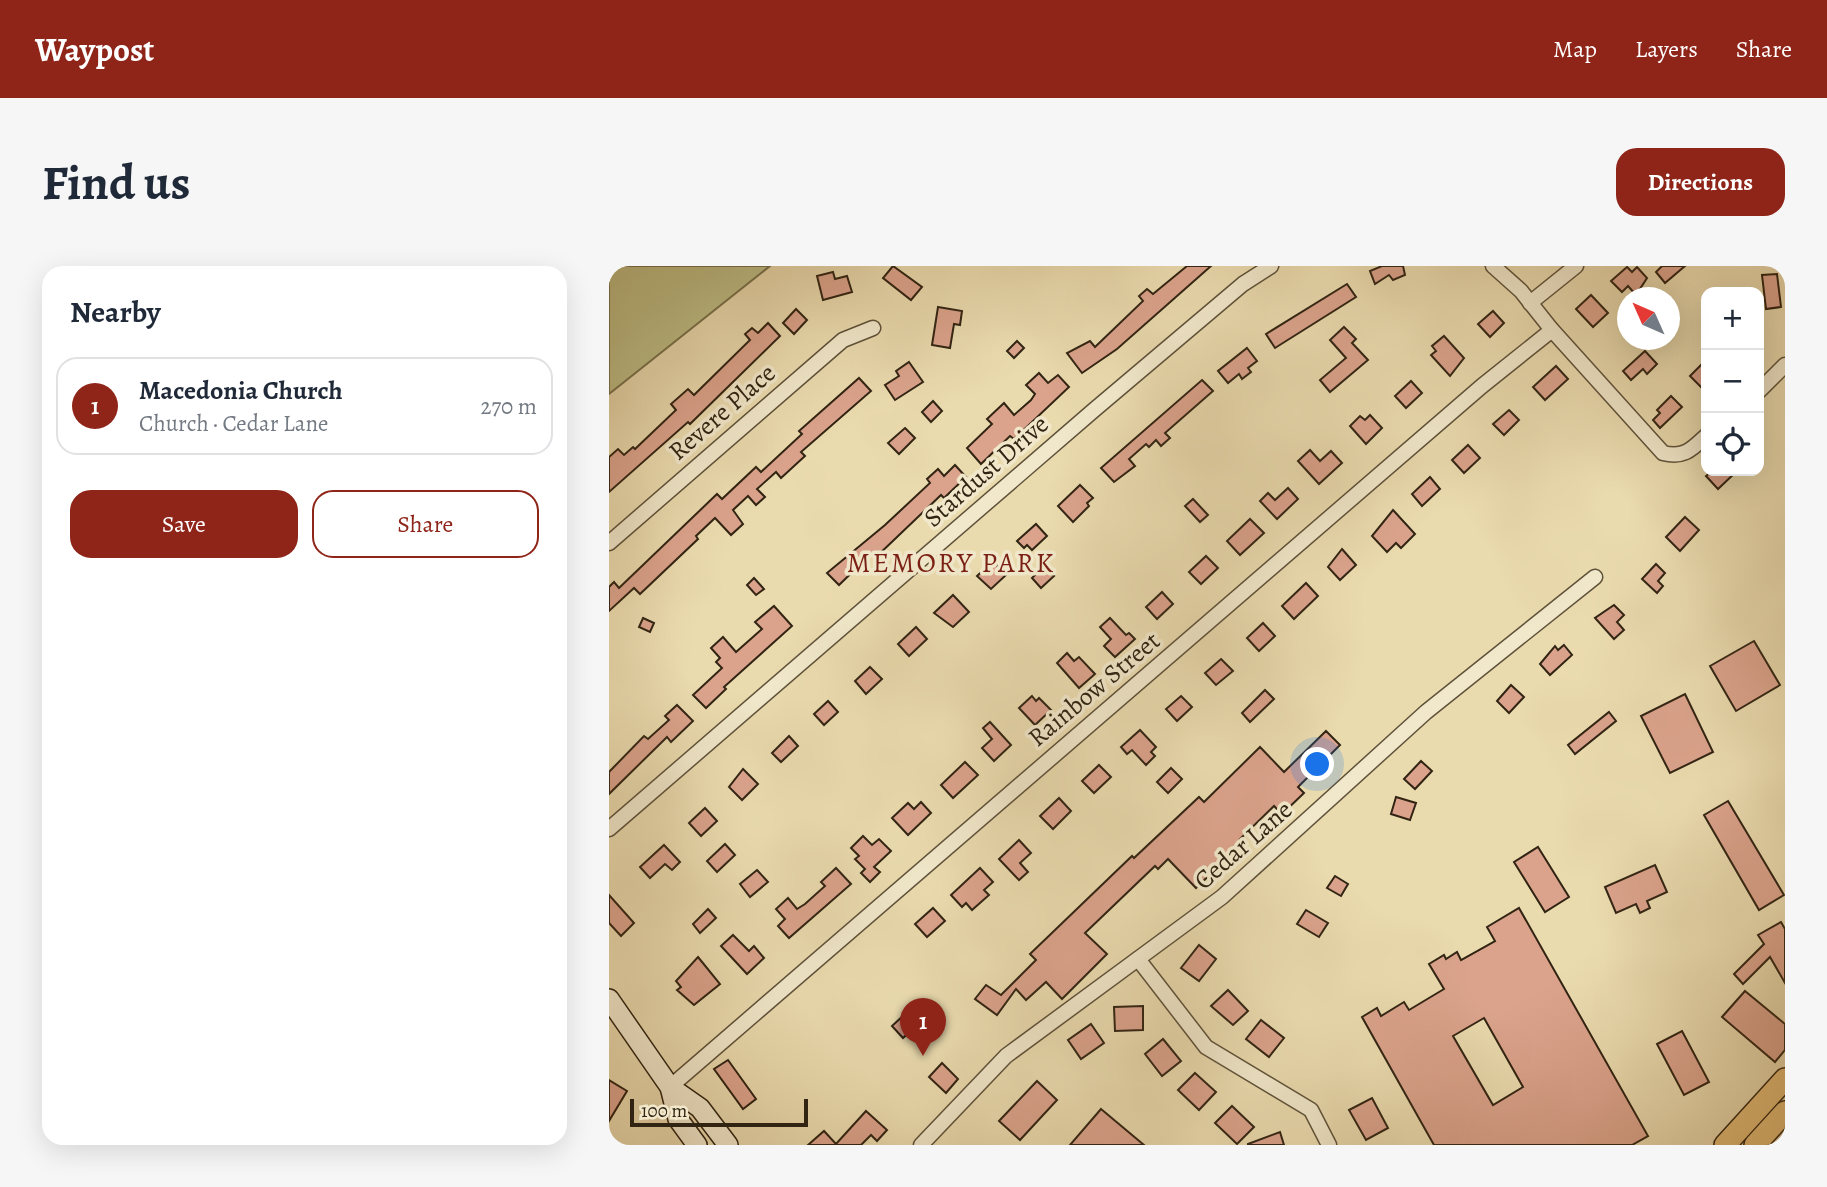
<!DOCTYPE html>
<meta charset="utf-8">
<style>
:root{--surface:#fff;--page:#f6f6f7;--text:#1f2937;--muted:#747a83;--line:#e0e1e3;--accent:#8f2418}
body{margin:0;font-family:Alegreya,serif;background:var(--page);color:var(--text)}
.controls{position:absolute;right:21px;top:21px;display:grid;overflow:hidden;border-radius:14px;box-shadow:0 7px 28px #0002}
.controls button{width:63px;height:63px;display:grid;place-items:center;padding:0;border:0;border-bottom:2px solid var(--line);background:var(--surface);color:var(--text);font:35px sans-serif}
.compass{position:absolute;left:1008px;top:21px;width:63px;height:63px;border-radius:50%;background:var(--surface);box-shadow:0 7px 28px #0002;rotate:315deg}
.scale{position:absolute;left:21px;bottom:18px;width:178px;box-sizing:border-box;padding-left:7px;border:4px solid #312413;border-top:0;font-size:19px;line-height:24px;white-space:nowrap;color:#312413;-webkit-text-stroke:5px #f1e8cb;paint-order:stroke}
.you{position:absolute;left:709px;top:499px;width:24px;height:24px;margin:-18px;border:5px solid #fff;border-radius:50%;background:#1a73e8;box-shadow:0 0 0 10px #1a73e833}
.badge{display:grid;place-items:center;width:46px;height:46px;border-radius:50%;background:var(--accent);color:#fff;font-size:23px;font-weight:700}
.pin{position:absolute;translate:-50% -58px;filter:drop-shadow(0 2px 4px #0008)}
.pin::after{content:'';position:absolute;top:37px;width:24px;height:21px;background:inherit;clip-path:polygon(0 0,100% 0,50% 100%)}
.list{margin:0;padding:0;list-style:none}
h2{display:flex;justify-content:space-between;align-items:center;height:91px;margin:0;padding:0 28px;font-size:30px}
h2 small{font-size:23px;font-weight:400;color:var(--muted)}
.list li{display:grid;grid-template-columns:46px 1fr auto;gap:21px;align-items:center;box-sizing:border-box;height:98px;margin:0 14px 14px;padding:0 14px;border:2px solid var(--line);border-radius:21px}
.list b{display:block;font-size:26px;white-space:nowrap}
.list p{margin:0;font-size:23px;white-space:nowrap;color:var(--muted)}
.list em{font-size:23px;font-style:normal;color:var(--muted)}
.actions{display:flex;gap:14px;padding:21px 28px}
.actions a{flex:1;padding:16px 0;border:2px solid var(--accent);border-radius:21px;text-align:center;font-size:24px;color:var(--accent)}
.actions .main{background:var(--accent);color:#fff}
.icon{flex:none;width:38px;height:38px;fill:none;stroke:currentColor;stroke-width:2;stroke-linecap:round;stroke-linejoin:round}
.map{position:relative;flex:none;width:1176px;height:879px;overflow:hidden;border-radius:21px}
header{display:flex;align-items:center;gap:42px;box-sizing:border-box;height:98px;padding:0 35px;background:var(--accent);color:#fff}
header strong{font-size:33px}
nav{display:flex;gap:38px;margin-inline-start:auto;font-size:24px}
.intro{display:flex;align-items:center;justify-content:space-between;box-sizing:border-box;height:168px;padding:0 42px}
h1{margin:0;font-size:49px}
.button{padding:18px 32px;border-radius:21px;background:var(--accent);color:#fff;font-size:24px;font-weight:700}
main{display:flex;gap:42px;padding:0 42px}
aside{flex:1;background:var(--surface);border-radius:21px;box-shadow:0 7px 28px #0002}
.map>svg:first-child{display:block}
.green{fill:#bebe86;stroke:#78714c;stroke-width:2}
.building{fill:#dba38c;stroke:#312413;stroke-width:2;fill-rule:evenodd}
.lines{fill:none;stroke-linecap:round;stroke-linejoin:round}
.minor-casing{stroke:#5f523a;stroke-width:17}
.secondary-casing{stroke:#312413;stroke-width:22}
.primary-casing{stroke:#312413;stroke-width:24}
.minor{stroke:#f1e8cb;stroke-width:14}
.secondary{stroke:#f1e8cb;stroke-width:19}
.primary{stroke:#e5be78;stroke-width:21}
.labels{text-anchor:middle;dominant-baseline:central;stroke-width:7;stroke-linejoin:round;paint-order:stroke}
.street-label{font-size:26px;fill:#312413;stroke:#f1e8cb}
.neighbourhood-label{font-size:28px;letter-spacing:2px;fill:#7a1f14;stroke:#f1e8cb}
</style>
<header>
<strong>Waypost</strong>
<nav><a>Map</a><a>Layers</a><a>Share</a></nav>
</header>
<div class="intro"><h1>Find us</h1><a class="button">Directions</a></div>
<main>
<aside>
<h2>Nearby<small></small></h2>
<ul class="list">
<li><span class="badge">1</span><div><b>Macedonia Church</b><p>Church · Cedar Lane</p></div><em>270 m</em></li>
</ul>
<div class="actions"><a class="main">Save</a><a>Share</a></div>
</aside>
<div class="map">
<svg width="1176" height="879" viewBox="0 0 1176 879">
<rect width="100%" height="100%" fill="#eadbaf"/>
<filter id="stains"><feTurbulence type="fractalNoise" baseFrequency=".00286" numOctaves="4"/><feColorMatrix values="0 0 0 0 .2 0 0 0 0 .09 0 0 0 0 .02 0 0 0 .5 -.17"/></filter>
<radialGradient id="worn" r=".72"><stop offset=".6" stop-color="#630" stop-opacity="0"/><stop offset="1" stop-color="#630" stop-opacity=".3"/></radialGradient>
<polygon class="green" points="0,0 161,0 0,128"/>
<g class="building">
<polygon points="284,0 313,21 302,34 274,12"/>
<polygon points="578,0 602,0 508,83 473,107 458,87 481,75 486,81 534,35 530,30 538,23 544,28"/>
<polygon points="773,0 794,0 796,9 784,14 780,9 766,18 761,5"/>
<polygon points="1053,0 1076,0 1056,17 1047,6"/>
<polygon points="1018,1 1023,6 1028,1 1038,12 1027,29 1019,20 1013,26 1002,15"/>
<polygon points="224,6 226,13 238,10 243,26 214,34 208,10"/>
<polygon points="1168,8 1172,41 1157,43 1153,9"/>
<polygon points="738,18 747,31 666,82 657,68"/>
<polygon points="982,29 999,47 984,61 967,43"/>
<polygon points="329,41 353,45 351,59 345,58 341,82 323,79"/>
<polygon points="187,43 198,54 185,68 174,57"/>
<polygon points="884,45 895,57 881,71 869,58"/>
<polygon points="159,57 171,70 81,158 79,156 0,226 0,191 9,183 15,189 24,181 26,183 67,144 62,138 79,123 85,129 141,74 136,68 143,62 149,67"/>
<polygon points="735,61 747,73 743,77 759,94 721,126 711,114 737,92 721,74"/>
<polygon points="835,70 855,92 841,110 822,89 827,85 823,80"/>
<polygon points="408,75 415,82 405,92 398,85"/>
<polygon points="638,82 648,95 639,102 642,106 633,113 630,108 619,117 609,105"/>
<polygon points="1036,85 1048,98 1038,108 1034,103 1022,114 1014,105"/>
<polygon points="1097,94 1097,126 1081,110"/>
<polygon points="300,96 314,116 286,134 276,119 290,110 287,105"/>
<polygon points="947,100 959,113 936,134 924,121"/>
<polygon points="430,107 439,117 449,109 460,121 405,173 401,170 372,198 358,182 383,158 378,153 395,137 405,149 422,134 426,128 417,119"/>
<polygon points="250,112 262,125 192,186 196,190 172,212 167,206 148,223 156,231 147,239 139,230 124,244 134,258 122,269 106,252 87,270 89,273 31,328 25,322 0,345 0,321 5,316 10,322 108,228 113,233 147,201 152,206 193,168 190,165"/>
<polygon points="593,114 604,125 556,167 561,172 552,180 547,174 540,181 537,178 520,193 526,200 505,216 492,202"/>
<polygon points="802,115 813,127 797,142 786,130"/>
<polygon points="1062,130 1073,141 1051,162 1044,154 1051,147 1048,144"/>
<polygon points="324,135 333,145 322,156 313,146"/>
<polygon points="900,144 910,154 895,169 884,158"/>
<polygon points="761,149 773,162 757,178 741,160 751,150 756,154"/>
<polygon points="296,162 306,172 290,188 279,177"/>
<polygon points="859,179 871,192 855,207 843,194"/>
<polygon points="701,184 711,195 722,185 733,197 710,218 689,195"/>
<polygon points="346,199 357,211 335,232 332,229 266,292 262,288 230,319 218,307 276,259 321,217 318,213 329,203 335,210"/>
<polygon points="1103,205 1128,205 1109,223 1097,210"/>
<polygon points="821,211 831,223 813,240 803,228"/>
<polygon points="471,219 484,232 478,237 480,240 464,256 449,240"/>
<polygon points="679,222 689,233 668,253 651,235 659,227 666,234"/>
<polygon points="584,233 599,249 591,256 576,240"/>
<polygon points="784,244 806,268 792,282 787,277 778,286 763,270"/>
<polygon points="1076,251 1090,264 1071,285 1057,271"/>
<polygon points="641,253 655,267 631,289 618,275"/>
<polygon points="427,258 438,270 423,284 418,279 415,282 408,275"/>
<polygon points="733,283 747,299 731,314 719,301"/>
<polygon points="597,290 609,302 592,318 580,306"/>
<polygon points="384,295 397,309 382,323 368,310"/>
<polygon points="1047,298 1056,307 1049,315 1054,320 1048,327 1033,313"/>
<polygon points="435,300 445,310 432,322 423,312"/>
<polygon points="145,312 155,323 147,329 138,319"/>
<polygon points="697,317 709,330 685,353 673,340"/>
<polygon points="553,326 564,338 548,353 537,341"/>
<polygon points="344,329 360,346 344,361 325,347"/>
<polygon points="1005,339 1015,349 1008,356 1015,364 1005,373 986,352"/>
<polygon points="165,340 183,360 115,421 117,423 97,442 84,429 113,402 107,396 111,392 102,382 114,371 127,386 153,363 146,356"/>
<polygon points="34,352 45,357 41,366 30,361"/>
<polygon points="501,352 517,369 520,367 526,373 506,391 495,380 502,373 491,361"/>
<polygon points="654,357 666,370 650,385 638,372"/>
<polygon points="307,361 318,373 300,390 289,378"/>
<polygon points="1145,375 1171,419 1127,445 1101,400"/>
<polygon points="955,379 963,389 941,409 931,398 946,380 949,384"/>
<polygon points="458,387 465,395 470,391 486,408 470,422 448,397"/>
<polygon points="612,393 624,405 607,419 596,407"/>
<polygon points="261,401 273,413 257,428 246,415"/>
<polygon points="902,419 915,431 900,447 888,435"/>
<polygon points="656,424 665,433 641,456 633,447"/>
<polygon points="1076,428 1104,486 1061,507 1032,450"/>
<polygon points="423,430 427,435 430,432 442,444 426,459 410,442"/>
<polygon points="572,430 583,441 568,455 557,443"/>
<polygon points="219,435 229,446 215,459 205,448"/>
<polygon points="68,439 84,455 62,476 58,471 0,528 0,506 35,470 39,473 60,454 56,450"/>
<polygon points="1000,446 1007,455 966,488 959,479"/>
<polygon points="381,456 402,479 385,495 373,482 383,473 374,462"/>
<polygon points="531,464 547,481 542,486 546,490 537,499 523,484 518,488 512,481"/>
<polygon points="717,465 731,479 689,521 695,527 673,548 665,540 631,573 634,577 587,622 559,593 549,603 546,600 476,667 498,688 453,733 437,716 417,734 407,723 388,749 366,733 377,719 392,729 427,694 421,688 523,590 525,592 590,531 595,536 651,481 675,506"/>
<polygon points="180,470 189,480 172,496 163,487"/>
<polygon points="812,495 823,505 806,523 795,513"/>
<polygon points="356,496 369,509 344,532 332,519"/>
<polygon points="490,499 502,511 485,527 473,515"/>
<polygon points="562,502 573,513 559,527 548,516"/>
<polygon points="134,503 149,518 133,534 120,521"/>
<polygon points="787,531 807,537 801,554 782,548"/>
<polygon points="450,532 462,545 444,563 431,550"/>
<polygon points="1119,535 1175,629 1150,644 1095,549"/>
<polygon points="312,536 322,547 299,569 283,552 299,537 305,543"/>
<polygon points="96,542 108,555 92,570 80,557"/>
<polygon points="254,570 263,579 270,573 282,585 265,601 271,606 261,616 252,607 256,603 246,593 250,590 242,582"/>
<polygon points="410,574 422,587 411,597 419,606 410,614 390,593"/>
<polygon points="116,578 126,589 108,606 98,595"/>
<polygon points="55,579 71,596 63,604 56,598 41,612 31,601"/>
<polygon points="929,581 960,631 936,646 905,596"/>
<polygon points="1046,599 1058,626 1038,635 1041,642 1031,647 1027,638 1007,647 996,621"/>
<polygon points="227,602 242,618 180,672 169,660 176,653 167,643 179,632 188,643 196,638 216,620 212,616"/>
<polygon points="371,602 384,616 375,624 380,629 363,644 357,637 353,641 342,629"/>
<polygon points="148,604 159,616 141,631 131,618"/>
<polygon points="726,610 739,618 732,630 718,622"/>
<polygon points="0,629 25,657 12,670 0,657"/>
<polygon points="324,642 336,655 318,671 306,658"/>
<path d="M910 642 1039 870 1023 879H825L753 751 768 742 772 750 795 736 800 744 835 723 820 698 835 689 837 693 848 686 852 694 886 675 878 661ZM875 752 914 821 884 839 844 770Z"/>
<polygon points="99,643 107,652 91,667 84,658"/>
<polygon points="697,644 719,657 710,671 688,658"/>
<polygon points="1172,656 1176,663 1176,717 1161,691 1134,718 1125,708 1155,678 1149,669"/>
<polygon points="124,669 140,685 145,680 155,692 138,708 112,680"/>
<polygon points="590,679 607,693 590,715 572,702"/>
<polygon points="89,691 111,718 85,739 68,724 72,721 67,715"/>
<polygon points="619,724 639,745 624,759 602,740"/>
<polygon points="1136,725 1176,758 1176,784 1166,796 1113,751"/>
<polygon points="534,740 534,764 506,765 505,741"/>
<polygon points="296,748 307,760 294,772 283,760"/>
<polygon points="652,754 675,772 660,791 637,773"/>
<polygon points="482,758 495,777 472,793 459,774"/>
<polygon points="1073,765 1100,816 1075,829 1048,778"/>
<polygon points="554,773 572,795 553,810 536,788"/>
<polygon points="119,794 147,833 134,843 105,803"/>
<polygon points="333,797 349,813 337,827 320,811"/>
<polygon points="586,807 607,826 590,844 569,824"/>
<polygon points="0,814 18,825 0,855"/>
<polygon points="428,815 448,834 411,874 390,855"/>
<polygon points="763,832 779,862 757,874 740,844"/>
<polygon points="623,840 645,861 628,878 606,857"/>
<polygon points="492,843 535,879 461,879"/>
<polygon points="257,845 278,864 268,875 262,869 252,879 199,879 215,865 227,878"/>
<polygon points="671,866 675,879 639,879 639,878"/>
</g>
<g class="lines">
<defs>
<g id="minor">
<path d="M884 0 912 25 943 64 1054 187C1075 192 1082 184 1097 170"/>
<polyline points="921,37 967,0"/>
<polyline points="1150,125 1176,99"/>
<polyline points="0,277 234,74 264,62"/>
<polyline points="0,563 485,144 634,18 662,0"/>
<polyline points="529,693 597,781 702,844 720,879"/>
<polyline points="61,821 873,120 943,64"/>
<polyline points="312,879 397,790 613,631 817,446 986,311"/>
</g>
<g id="secondary">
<polyline points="0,733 61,821 69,853 88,879"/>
<polyline points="61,821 91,842 119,879"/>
</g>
<g id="primary">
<polyline points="1116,879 1176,813"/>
<polyline points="1146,879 1176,846"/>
</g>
</defs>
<use href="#minor" class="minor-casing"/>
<use href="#secondary" class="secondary-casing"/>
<use href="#primary" class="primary-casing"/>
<use href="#minor" class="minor"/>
<use href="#secondary" class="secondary"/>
<use href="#primary" class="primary"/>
</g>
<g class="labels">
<g class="street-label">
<text transform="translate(113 146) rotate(-41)">Revere Place</text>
<text transform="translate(377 205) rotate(-41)">Stardust Drive</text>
<text transform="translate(485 423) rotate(-40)">Rainbow Street</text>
<text transform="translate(634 579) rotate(-41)">Cedar Lane</text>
</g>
<g class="neighbourhood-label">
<text x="342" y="297">MEMORY PARK</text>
</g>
</g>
<rect width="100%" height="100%" filter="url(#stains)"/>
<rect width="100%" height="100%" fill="url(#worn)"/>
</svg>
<div class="controls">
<button>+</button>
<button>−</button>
<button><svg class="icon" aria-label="locate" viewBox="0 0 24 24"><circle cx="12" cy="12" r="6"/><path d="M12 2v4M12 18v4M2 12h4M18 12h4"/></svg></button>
</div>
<svg class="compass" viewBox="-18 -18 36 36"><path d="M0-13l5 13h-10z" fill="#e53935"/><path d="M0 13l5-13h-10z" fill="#747a83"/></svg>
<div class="scale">100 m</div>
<div class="you"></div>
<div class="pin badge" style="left:314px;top:790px">1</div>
</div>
</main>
